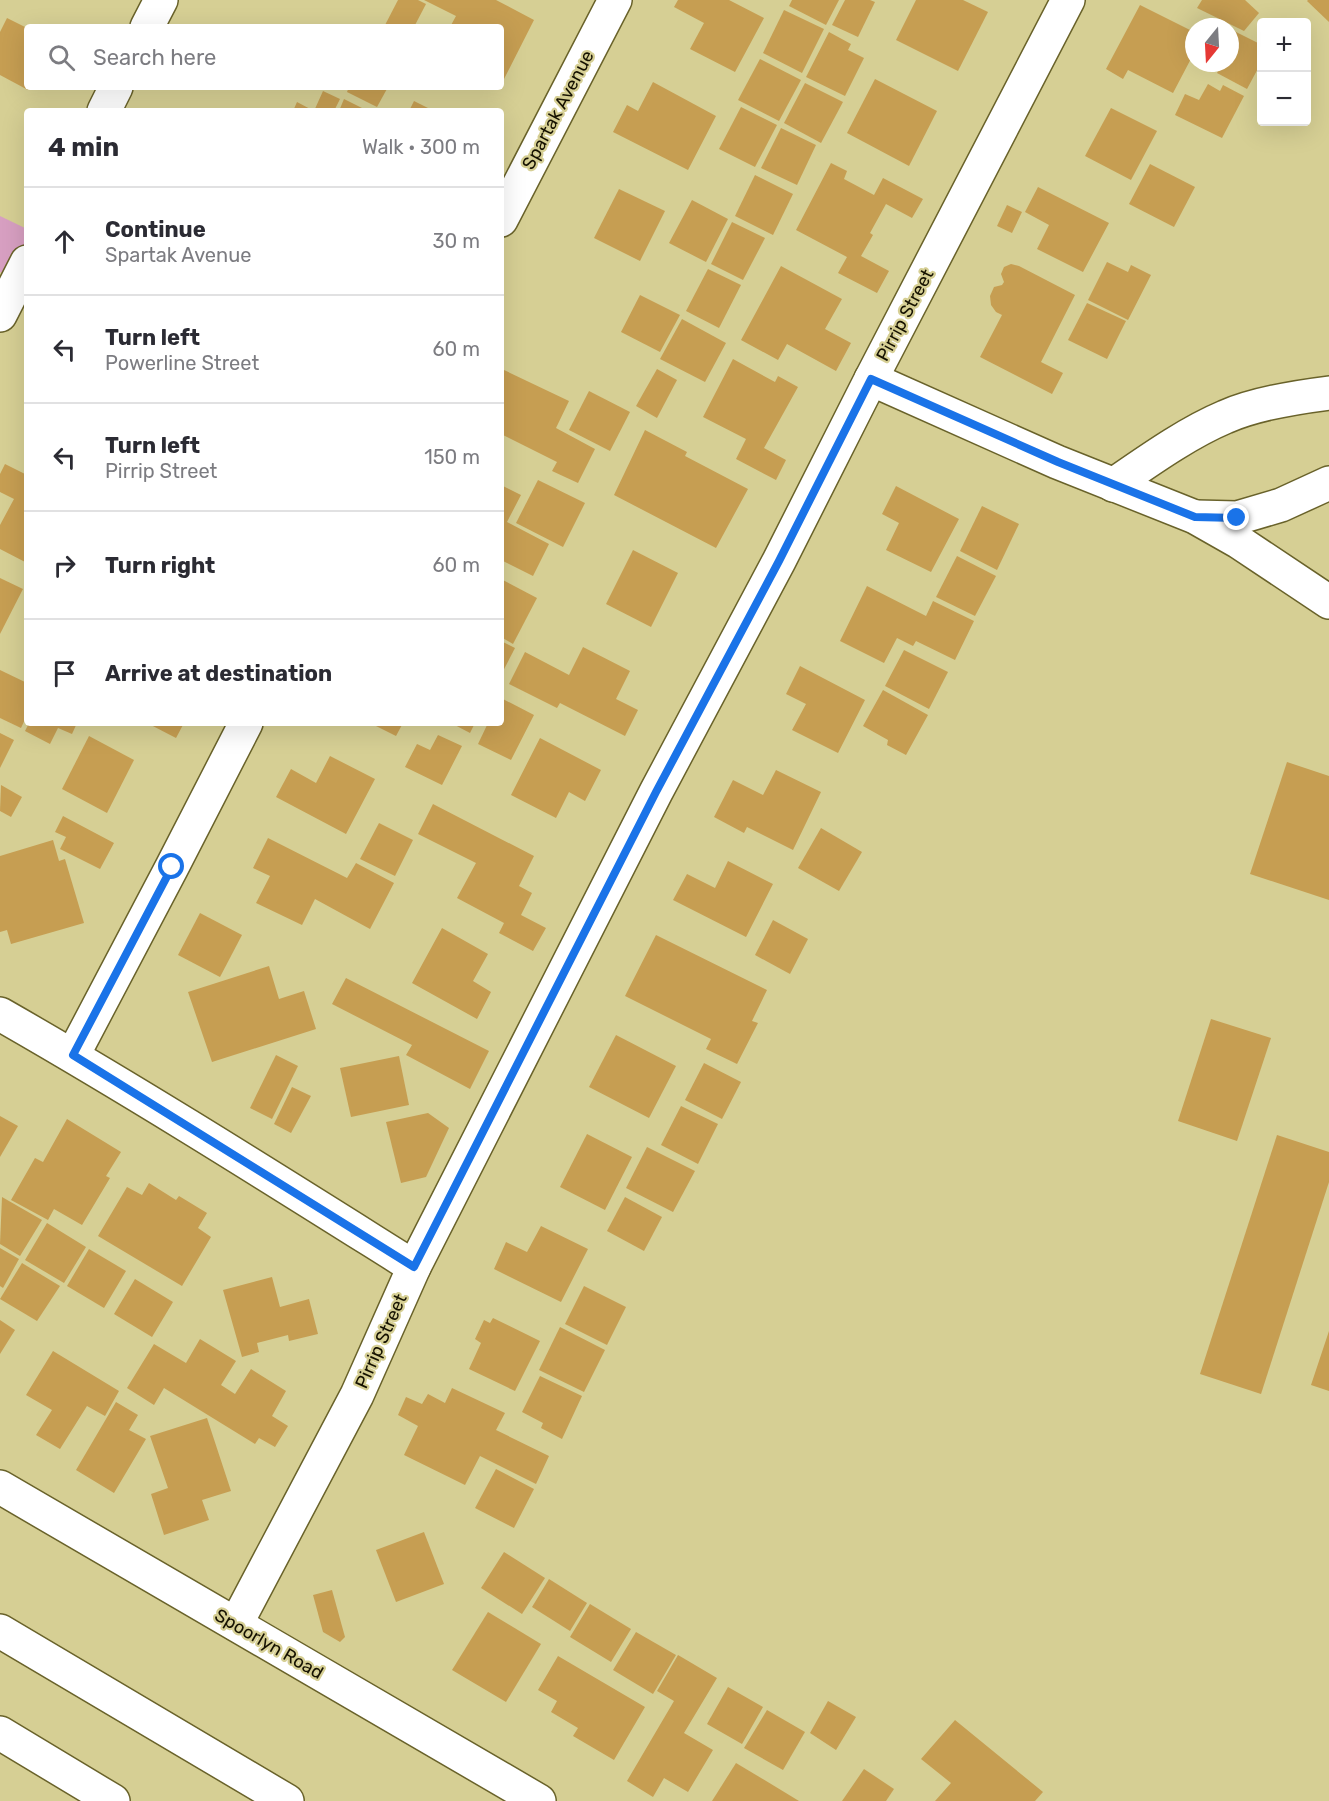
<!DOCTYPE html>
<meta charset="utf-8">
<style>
:root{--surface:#fff;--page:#f2f2f3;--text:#2b2b33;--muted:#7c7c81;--line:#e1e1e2}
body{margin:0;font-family:Rubik,sans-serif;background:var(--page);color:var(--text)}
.controls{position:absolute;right:18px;top:18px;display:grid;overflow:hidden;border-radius:6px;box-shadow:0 6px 24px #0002}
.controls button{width:54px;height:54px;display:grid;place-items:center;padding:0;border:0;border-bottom:2px solid var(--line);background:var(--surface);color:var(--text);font:30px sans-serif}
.compass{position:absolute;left:1185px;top:18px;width:54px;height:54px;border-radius:50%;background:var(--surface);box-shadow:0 6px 24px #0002;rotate:198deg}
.stop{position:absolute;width:18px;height:18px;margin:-14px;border:4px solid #1a73e8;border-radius:50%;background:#fff}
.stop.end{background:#1a73e8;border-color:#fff;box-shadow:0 2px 6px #0008}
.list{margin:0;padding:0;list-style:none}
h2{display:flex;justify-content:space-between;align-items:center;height:78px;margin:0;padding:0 24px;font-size:26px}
h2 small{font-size:20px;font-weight:400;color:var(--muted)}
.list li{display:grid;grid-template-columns:39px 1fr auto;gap:18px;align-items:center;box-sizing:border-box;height:108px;padding:0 24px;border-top:2px solid var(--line)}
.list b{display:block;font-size:22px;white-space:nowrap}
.list p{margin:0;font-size:20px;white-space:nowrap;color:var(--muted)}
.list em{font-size:20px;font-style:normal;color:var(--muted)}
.icon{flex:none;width:33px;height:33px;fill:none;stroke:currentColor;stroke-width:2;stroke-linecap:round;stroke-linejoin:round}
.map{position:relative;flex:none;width:1329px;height:1801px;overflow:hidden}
.search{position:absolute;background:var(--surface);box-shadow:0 6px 24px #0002;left:24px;top:24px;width:480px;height:66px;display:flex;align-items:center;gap:15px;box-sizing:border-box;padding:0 21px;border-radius:6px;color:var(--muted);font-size:22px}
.panel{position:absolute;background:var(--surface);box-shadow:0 6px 24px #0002;left:24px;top:108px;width:480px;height:618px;border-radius:6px}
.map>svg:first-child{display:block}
.green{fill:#d79fc1}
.building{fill:#c69e52}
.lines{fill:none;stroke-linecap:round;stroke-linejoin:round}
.minor-casing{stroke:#69622a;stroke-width:36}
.minor{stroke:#fff;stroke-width:33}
.route{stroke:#1a73e8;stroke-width:8}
.labels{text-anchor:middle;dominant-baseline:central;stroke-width:4.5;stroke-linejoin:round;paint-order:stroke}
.street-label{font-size:18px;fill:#151100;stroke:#d6cf94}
</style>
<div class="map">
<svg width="1329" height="1801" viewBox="0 0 1329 1801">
<rect width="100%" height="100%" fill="#d6cf94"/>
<polygon class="green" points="0,216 27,229 27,257 15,280 0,272"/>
<g class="building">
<polygon points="398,0 418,0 426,4 414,27 384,27"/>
<polygon points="424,0 496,0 534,20 504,79 501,77 501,27 450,27 456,16"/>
<polygon points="678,0 729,0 764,18 735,72 690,49 704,23 674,7"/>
<polygon points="792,0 839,0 826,25 789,6"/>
<polygon points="845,0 870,0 875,2 858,37 832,25"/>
<polygon points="916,0 963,0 988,12 958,71 896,40"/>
<polygon points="1202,0 1245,0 1259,13 1244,31 1197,8"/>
<polygon points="1308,0 1329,0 1329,22 1307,1"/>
<polygon points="1140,5 1194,32 1194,53 1173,93 1128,70 1123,79 1106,69"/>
<polygon points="784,10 824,29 802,73 763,53"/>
<polygon points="7,18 27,28 28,90 0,75 0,32"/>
<polygon points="1230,29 1262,45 1262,61 1247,89 1217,73 1222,63 1230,63"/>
<polygon points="829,32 851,44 848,50 864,58 845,96 806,77"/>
<polygon points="760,59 801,80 779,121 738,100"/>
<polygon points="875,79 937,111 909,166 847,133"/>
<polygon points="653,82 716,116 688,170 613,132 627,105 638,111"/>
<polygon points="805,83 843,102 821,143 784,123"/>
<polygon points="1208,84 1220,91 1223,85 1244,96 1222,138 1175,115 1185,94 1199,100"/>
<polygon points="349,87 388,87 377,107 347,92"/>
<polygon points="323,91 340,99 334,111 293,111 297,102 314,111"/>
<polygon points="344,99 368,111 339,111"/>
<polygon points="414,101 434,111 409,111"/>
<polygon points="741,107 777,125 755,167 719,149"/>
<polygon points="1111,108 1157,131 1131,180 1085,156"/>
<polygon points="781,128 816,145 797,185 761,168"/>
<polygon points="831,163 847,171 844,179 874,195 883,178 923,199 912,218 886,204 870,233 873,235 861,256 889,271 877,293 838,273 847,257 796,230"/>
<polygon points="1150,164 1195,187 1174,227 1129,204"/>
<polygon points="755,175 793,194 773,235 735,216"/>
<polygon points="1038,187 1109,223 1083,272 1037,249 1049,225 1025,212"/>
<polygon points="619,189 665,211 640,261 594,238"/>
<polygon points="692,200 728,219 706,262 669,243"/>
<polygon points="1007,205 1022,212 1012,233 997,226"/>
<polygon points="732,222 765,238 743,280 711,264"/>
<polygon points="1107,262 1128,272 1131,265 1151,275 1128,320 1088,300"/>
<polygon points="1011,264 1019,266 1075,295 1041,362 1063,373 1052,394 980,357 1002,315 996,312 991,305 990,296 994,287 1002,285 1004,282 1001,274 1004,267"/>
<polygon points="781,266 842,299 825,329 851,343 836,371 787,344 778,360 741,340"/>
<polygon points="708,269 741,285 719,328 686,311"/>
<polygon points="640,295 680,315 660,352 621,332"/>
<polygon points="1087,303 1126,321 1107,359 1068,340"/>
<polygon points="682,319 726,343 705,382 660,359"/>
<polygon points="733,359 775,382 778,376 798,387 764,448 786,460 776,480 736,459 746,439 703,417"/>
<polygon points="657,369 677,380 657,418 636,406"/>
<polygon points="504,370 569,401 556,428 595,449 578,483 552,471 557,462 501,434 501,377"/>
<polygon points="589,391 630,412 610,451 569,430"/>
<polygon points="645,430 687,452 685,456 748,489 716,548 614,495"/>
<polygon points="5,464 27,475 27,563 0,549 0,525 14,499 0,492 0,474"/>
<polygon points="538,480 585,503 563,547 516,523"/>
<polygon points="501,485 521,495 507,522 549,544 533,576 501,560"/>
<polygon points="896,486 959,519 931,572 886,550 899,523 882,514"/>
<polygon points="982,506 1019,524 997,570 960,551"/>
<polygon points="633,550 678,573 651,627 606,604"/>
<polygon points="957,556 996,576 975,616 936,597"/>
<polygon points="0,578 23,589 0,634"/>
<polygon points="501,579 537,598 513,644 501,637"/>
<polygon points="867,586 926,616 933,601 974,621 955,660 916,641 913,646 897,638 884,663 840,641"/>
<polygon points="501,641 515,648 501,675"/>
<polygon points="583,647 630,671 616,699 638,710 625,736 560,703 557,708 509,684 525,652 569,675"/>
<polygon points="904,650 948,672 929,709 885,686"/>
<polygon points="800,666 865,700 838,753 792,730 806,704 786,694"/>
<polygon points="0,670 27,683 27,715 21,728 0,718"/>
<polygon points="883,690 928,715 906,755 887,745 888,740 863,726"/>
<polygon points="501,698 534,715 511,760 478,744 488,723 501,723"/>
<polygon points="29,723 77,723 72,734 58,728 50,744 25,731"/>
<polygon points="147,723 184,723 176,738"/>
<polygon points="370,723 403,723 396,736"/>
<polygon points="451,723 475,723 470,733"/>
<polygon points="0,733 14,740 0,768"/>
<polygon points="438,735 462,746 442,785 405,767 417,744 430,750"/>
<polygon points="89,736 134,760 107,813 62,789"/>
<polygon points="540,738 601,770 585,801 569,792 556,818 511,795"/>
<polygon points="330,756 375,779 346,834 276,797 291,769 316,783"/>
<polygon points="1287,762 1329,776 1329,900 1250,874"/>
<polygon points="776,770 821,792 793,850 747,827 744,833 714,817 733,780 763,795"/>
<polygon points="1,785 22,797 11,817 0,811"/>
<polygon points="433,804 534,856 519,886 532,893 521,915 546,928 533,951 499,933 504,923 457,898 476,863 418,834"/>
<polygon points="63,816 114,843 100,869 60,849 66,837 55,832"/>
<polygon points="379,823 413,840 395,876 360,859"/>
<polygon points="821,828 862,852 839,891 798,868"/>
<polygon points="268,838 347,878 356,863 394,883 370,929 315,899 302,925 256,903 270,876 253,868"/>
<polygon points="53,840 59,861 65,859 84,923 11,944 7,930 0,932 0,856"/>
<polygon points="728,861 773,884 746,937 673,900 687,874 715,888"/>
<polygon points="200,913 242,935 220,977 178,955"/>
<polygon points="773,920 808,939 790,974 755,955"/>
<polygon points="442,928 488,954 473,981 491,992 477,1019 412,983"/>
<polygon points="656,935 767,990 752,1021 758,1023 737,1064 706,1049 711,1039 625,996"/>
<polygon points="269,966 279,999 304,991 316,1029 212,1062 188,992"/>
<polygon points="346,978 489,1051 470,1089 406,1055 412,1045 332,1004"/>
<polygon points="1211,1019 1271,1038 1237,1141 1178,1121"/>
<polygon points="616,1035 676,1066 649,1118 589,1087"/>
<polygon points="276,1055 298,1066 272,1119 250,1108"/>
<polygon points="399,1056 409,1105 351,1117 340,1068"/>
<polygon points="704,1063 741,1082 722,1119 685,1100"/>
<polygon points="292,1087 311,1096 291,1133 274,1124"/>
<polygon points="681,1106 718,1124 698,1164 661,1145"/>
<polygon points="428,1113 449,1128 426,1177 401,1183 386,1122"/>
<polygon points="0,1116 18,1126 0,1157"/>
<polygon points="67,1119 121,1152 106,1176 110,1178 82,1225 54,1209 48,1220 11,1200 35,1158 43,1162"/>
<polygon points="587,1134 632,1157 605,1210 560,1187"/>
<polygon points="1277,1135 1329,1152 1329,1182 1261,1394 1200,1374"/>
<polygon points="647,1147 695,1171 673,1212 626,1188"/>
<polygon points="149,1183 176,1200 179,1196 207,1213 198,1228 211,1237 182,1286 98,1236 127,1187 142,1195"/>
<polygon points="2,1197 42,1220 20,1256 0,1244"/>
<polygon points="625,1197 662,1217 644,1251 607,1231"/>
<polygon points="47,1223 86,1247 64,1283 25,1260"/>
<polygon points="541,1226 588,1249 561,1302 494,1269 506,1242 527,1252"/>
<polygon points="0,1248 19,1259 3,1288 0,1286"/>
<polygon points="89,1249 126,1271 104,1308 67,1286"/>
<polygon points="22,1263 60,1286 37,1321 0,1299"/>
<polygon points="272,1277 280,1307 309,1299 318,1334 289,1341 288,1335 257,1343 259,1352 242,1357 223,1290"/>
<polygon points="135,1279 173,1302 152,1337 114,1314"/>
<polygon points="584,1286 626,1307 607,1345 565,1324"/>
<polygon points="493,1318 540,1341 515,1391 469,1369 481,1343 475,1339 484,1320 490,1323"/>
<polygon points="0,1320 15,1330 0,1354"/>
<polygon points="560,1327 605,1350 584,1392 539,1370"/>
<polygon points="1329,1331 1329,1391 1311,1385"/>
<polygon points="200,1339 236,1361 221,1385 235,1394 251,1369 286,1391 272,1416 288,1426 275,1447 259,1438 255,1444 164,1388 154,1405 127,1388 154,1344 186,1363"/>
<polygon points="53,1351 119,1391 105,1416 87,1406 60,1449 36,1435 52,1410 26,1395"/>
<polygon points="540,1376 582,1396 562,1439 541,1428 543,1423 522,1412"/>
<polygon points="452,1388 505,1413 496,1430 549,1456 536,1484 480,1456 465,1485 404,1455 418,1426 398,1415 406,1397 422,1404 428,1394 445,1403"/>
<polygon points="116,1402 138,1415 129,1430 146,1439 114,1493 76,1470"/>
<polygon points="207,1418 231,1491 202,1500 209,1520 164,1535 151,1494 168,1488 150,1436"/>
<polygon points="496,1469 534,1489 514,1528 475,1508"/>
<polygon points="424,1532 444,1584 396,1602 376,1550"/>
<polygon points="504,1552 545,1578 522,1614 481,1588"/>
<polygon points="549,1579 587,1603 570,1631 532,1607"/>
<polygon points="332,1590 345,1637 340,1642 323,1632 313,1595"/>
<polygon points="590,1604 631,1629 611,1662 570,1637"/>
<polygon points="488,1612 541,1644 506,1702 452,1670"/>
<polygon points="636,1632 676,1655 653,1694 613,1670"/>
<polygon points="678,1655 717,1678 684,1733 713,1750 688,1792 664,1778 653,1797 627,1781 674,1701 657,1691"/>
<polygon points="558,1656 645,1707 614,1760 573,1736 578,1728 551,1712 557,1701 538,1690"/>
<polygon points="728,1687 763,1707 742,1744 707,1724"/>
<polygon points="828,1701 856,1717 836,1750 810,1733"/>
<polygon points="767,1710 805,1732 783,1770 744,1748"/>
<polygon points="955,1720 1043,1792 1035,1801 935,1801 951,1783 921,1759"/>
<polygon points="736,1763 776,1787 799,1801 712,1801"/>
<polygon points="864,1769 894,1789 886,1801 842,1801"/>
</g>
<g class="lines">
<defs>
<g id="minor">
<polyline points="147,27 161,0"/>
<polyline points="104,111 116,87"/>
<polyline points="501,220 615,0"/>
<polyline points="0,315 27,262"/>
<polyline points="871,379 1057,462 1195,517 1239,542 1329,602"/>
<path d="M1113 485C1148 461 1187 433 1225 417 1254 404 1297 397 1329 393"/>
<polyline points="1196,517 1237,518 1281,505 1329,483"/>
<path d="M0 1014C140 1094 277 1181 414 1267"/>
<polyline points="73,1055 172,867 246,723"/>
<polyline points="0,1487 539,1801"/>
<polyline points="236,1624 357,1395 414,1267 656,792 779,561 871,379 1068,0"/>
<polyline points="0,1631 287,1801"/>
<polyline points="0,1733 113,1801"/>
</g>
</defs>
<use href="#minor" class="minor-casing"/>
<use href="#minor" class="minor"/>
</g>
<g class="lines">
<polyline class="route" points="172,867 73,1055 414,1267 656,792 779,561 871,379 1058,462 1195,517 1237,518"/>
</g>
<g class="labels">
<g class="street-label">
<text transform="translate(558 110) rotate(-62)">Spartak Avenue</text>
<text transform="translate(905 315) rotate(-62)">Pirrip Street</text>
<text transform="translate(381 1341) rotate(-66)">Pirrip Street</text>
<text transform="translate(269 1644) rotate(30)">Spoorlyn Road</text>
</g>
</g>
</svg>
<div class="controls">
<button>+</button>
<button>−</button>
</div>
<svg class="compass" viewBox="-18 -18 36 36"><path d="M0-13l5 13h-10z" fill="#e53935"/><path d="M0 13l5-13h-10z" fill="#7c7c81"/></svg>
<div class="stop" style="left:172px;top:867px"></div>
<div class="stop end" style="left:1237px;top:518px"></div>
<div class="search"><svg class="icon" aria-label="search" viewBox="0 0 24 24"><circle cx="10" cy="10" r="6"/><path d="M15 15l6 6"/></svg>Search here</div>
<section class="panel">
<h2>4 min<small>Walk · 300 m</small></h2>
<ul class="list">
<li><svg class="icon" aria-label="ahead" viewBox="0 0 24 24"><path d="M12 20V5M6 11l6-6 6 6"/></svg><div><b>Continue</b><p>Spartak Avenue</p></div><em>30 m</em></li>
<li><svg class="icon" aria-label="left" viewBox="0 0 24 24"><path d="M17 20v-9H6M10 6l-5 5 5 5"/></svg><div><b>Turn left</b><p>Powerline Street</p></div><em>60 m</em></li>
<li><svg class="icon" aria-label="left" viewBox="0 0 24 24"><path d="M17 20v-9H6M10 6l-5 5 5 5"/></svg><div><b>Turn left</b><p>Pirrip Street</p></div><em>150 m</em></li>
<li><svg class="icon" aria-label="right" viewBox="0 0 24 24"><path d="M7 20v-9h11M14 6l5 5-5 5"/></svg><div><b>Turn right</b></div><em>60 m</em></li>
<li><svg class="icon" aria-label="arrive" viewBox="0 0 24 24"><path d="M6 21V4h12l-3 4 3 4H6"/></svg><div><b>Arrive at destination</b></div></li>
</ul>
</section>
</div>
